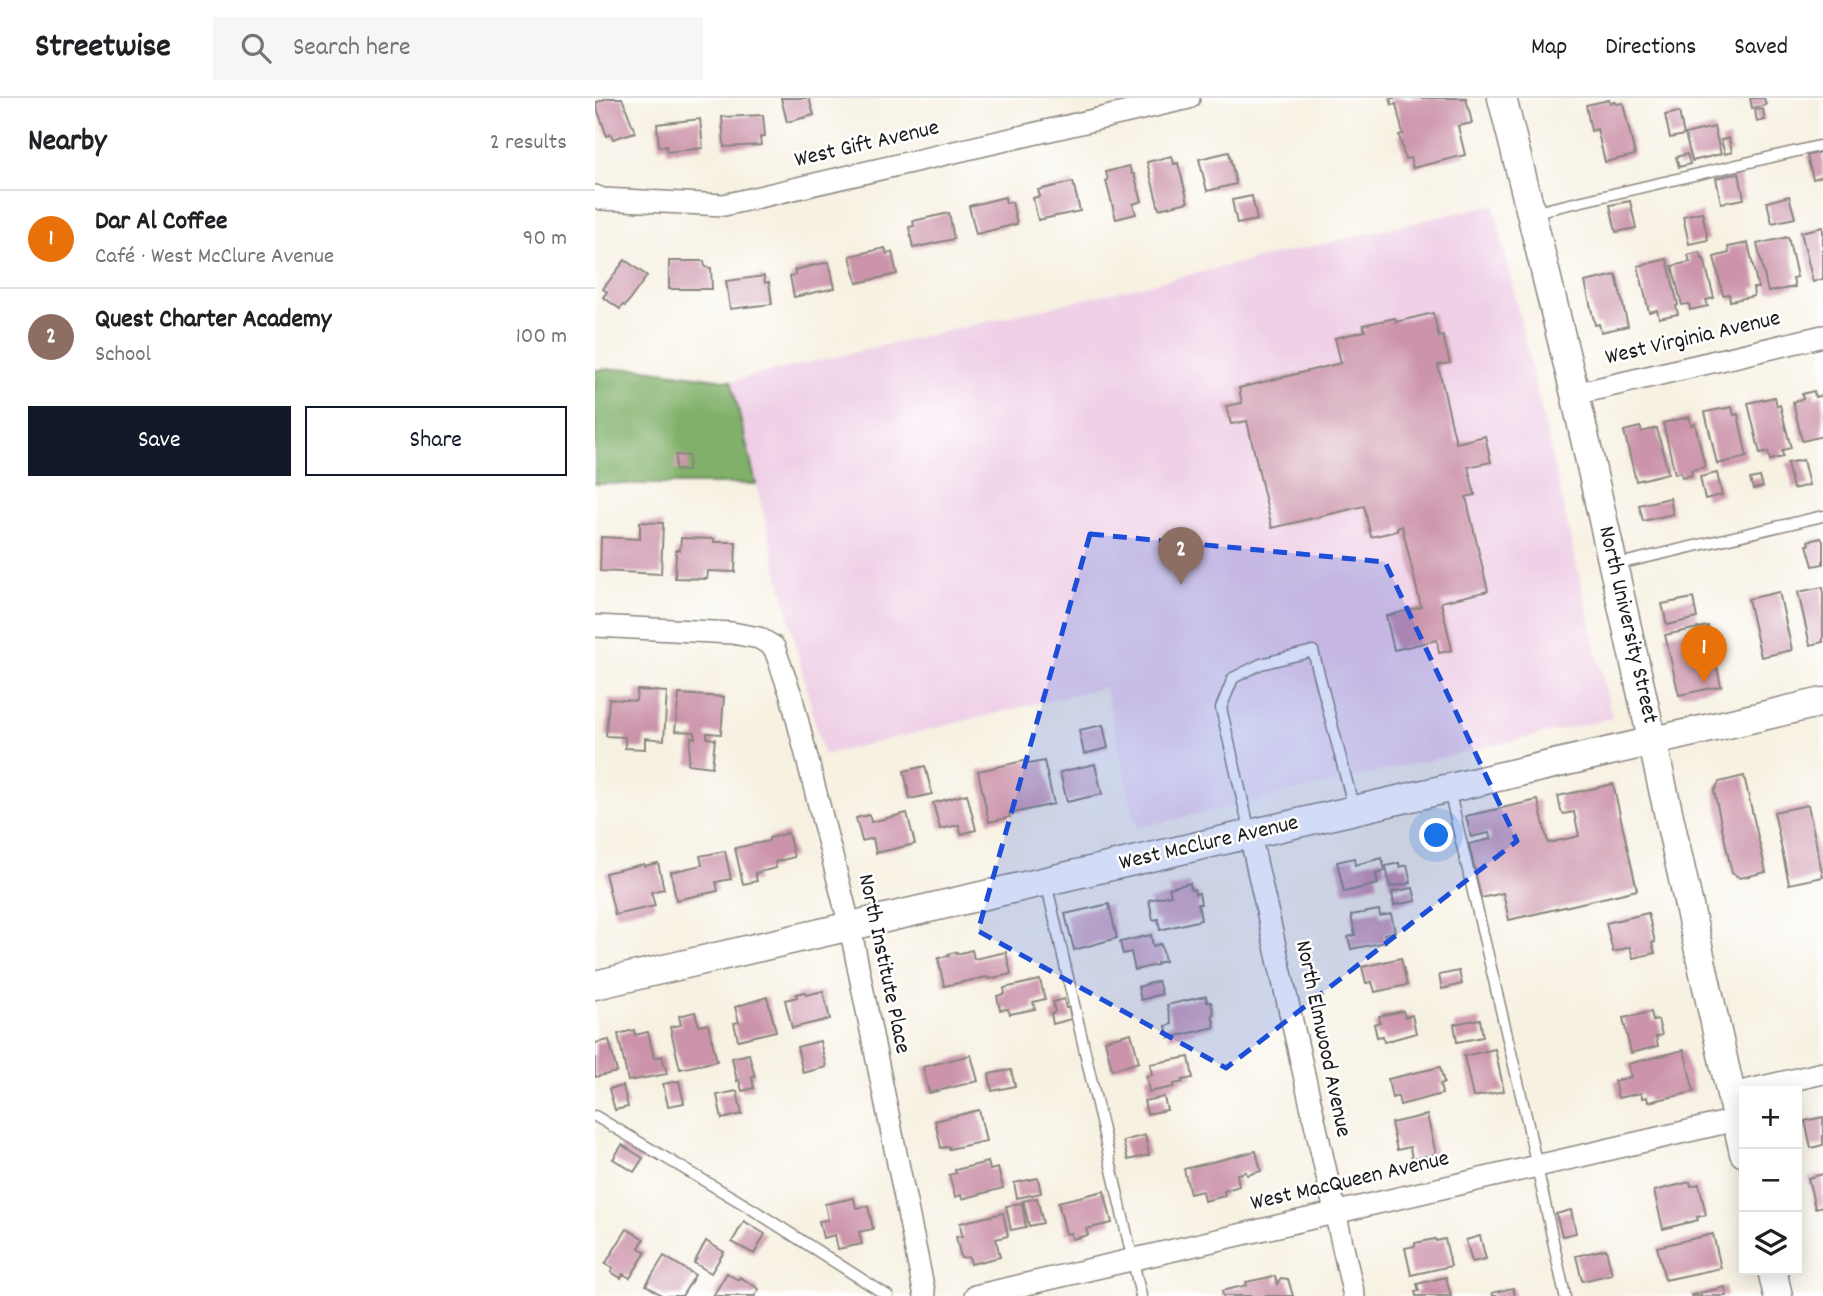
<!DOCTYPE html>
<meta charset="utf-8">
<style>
:root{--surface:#fff;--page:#f6f6f6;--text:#202124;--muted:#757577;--line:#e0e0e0;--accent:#111827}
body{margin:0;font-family:Dekko,sans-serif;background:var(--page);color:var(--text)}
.controls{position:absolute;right:21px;bottom:21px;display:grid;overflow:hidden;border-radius:0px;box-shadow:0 4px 18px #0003}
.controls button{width:63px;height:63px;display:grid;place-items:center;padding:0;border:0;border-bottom:2px solid var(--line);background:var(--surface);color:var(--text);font:35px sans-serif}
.you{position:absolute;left:842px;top:738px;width:24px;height:24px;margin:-18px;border:5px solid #fff;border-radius:50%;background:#1a73e8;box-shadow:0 0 0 10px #1a73e833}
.badge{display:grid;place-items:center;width:46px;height:46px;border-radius:50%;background:var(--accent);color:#fff;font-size:23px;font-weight:700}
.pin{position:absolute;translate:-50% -58px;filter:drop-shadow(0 2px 4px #0008)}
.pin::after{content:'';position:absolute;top:37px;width:24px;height:21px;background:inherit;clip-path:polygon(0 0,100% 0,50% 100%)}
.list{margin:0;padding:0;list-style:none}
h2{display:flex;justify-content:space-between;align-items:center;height:91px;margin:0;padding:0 28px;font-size:30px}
h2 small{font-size:23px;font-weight:400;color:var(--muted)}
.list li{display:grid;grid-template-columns:46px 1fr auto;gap:21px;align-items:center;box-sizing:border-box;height:98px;padding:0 28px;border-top:2px solid var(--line)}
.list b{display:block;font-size:26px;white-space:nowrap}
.list p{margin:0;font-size:23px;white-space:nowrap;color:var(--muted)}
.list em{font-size:23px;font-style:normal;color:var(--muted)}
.actions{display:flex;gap:14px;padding:21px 28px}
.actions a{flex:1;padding:16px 0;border:2px solid var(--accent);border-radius:0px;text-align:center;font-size:24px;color:var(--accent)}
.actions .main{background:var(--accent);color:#fff}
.icon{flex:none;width:38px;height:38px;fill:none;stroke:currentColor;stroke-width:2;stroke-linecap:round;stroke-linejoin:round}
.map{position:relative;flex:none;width:1228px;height:1198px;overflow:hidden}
header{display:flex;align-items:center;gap:42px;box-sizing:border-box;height:98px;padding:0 35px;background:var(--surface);border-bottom:2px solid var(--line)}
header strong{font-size:33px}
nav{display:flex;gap:38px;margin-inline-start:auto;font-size:24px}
.search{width:490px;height:63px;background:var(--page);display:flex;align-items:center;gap:18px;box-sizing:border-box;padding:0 24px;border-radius:0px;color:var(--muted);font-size:26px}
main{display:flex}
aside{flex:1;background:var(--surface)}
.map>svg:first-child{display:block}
.built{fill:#efd0e6}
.forest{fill:#80b069;stroke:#4e6642;stroke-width:2}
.building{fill:#cc94ab}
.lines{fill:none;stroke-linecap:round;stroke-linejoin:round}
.lane-casing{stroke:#8a867f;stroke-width:13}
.street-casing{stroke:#8a867f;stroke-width:24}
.secondary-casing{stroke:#8a867f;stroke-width:31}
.lane{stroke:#fff;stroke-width:10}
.street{stroke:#fff;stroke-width:21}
.secondary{stroke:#fff;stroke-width:28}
.marked{fill:#1d4ed8;fill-opacity:0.2;stroke:#1d4ed8;stroke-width:5;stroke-dasharray:14 9;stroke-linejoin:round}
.labels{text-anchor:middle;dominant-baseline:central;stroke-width:5;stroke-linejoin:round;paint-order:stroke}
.street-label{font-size:23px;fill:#1c1c1c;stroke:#fff}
</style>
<header>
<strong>Streetwise</strong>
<div class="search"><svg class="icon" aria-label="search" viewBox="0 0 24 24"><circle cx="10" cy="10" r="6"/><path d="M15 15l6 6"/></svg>Search here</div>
<nav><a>Map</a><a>Directions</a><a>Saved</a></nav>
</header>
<main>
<aside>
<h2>Nearby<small>2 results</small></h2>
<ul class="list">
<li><span class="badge" style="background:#e8710a">1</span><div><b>Dar Al Coffee</b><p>Café · West McClure Avenue</p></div><em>90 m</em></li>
<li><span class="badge" style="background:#8d6e63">2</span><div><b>Quest Charter Academy</b><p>School</p></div><em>100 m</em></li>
</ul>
<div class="actions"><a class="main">Save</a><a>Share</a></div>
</aside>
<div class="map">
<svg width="1228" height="1198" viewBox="0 0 1228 1198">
<rect width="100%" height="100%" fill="#fff"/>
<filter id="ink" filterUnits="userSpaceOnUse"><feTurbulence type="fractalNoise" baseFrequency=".0143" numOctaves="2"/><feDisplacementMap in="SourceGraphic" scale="14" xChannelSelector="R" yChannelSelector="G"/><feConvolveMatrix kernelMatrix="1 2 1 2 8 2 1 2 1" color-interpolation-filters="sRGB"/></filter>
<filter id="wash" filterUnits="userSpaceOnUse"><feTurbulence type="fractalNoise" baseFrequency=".00686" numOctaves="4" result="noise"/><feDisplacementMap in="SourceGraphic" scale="28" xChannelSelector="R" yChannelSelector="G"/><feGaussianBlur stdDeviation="1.57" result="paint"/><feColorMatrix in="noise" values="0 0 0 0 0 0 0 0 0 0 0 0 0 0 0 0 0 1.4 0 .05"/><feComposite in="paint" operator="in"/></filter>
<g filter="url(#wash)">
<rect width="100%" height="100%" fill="#f7f1e2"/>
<polygon class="built" points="900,106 901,116 1017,620 542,730 510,589 228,657 136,283"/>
<polygon class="forest" points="43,270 136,283 161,386 0,386 0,272"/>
<g id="blocks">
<g class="building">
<polygon points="12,0 27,0 40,34 18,41 16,36 12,38 0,5"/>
<polygon points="186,0 214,0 219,17 192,24"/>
<polygon points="795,0 871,0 877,25 863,28 870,57 818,70 815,60 810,61 804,37 808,36 801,6 797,7"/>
<polygon points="1155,0 1169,0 1171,7 1157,10"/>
<polygon points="1014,2 1015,5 1020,4 1021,6 1028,5 1040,57 1010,64 1002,31 996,33 991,7"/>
<polygon points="1168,11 1170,22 1162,24 1160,12"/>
<polygon points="1084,14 1089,37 1075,40 1070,17"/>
<polygon points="168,17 170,38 165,39 166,47 129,49 127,19"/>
<polygon points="105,21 108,50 72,54 71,48 64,49 62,26"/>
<polygon points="1119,29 1126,56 1097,63 1090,36"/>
<polygon points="1134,40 1137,54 1130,56 1126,42"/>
<polygon points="1228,53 1228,78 1218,81 1212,58"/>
<polygon points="634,54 641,86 612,93 604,61"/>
<polygon points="1092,56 1095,66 1084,69 1081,59"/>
<polygon points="577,58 579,66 583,65 593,104 564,111 552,64"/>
<polygon points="534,68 537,76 539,76 547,103 538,106 541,116 521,121 511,83 513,82 511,74"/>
<polygon points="1144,75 1149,101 1126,105 1121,80"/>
<polygon points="478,84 485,113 443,122 438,100 445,98 443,92"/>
<polygon points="657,98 662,122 642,126 637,102"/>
<polygon points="1194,98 1200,120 1177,125 1172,104"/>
<polygon points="410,99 411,105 417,104 422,126 381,136 374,108"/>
<polygon points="1035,103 1041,130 1021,134 1015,107"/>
<polygon points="1107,114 1113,142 1094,146 1088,118"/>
<polygon points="354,115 359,141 318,150 314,129 319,128 318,123"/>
<polygon points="1228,129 1228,181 1218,184 1206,134"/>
<polygon points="1193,139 1202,179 1198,180 1200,189 1173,194 1162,146"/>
<polygon points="1153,145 1163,190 1158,190 1159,198 1135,203 1134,196 1128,197 1119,159 1134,155 1133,149"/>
<polygon points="290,150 292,156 297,154 302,176 262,185 255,158"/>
<polygon points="1105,154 1107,161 1109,161 1119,200 1111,202 1113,208 1095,212 1094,206 1087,207 1077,168 1095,164 1093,157"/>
<polygon points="1072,161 1083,207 1081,208 1083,216 1064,220 1062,212 1054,214 1043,168"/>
<polygon points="30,162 52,178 30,208 28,207 25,211 8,199 12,194 8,191"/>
<polygon points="74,163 109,163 110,169 116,170 117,191 74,191"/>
<polygon points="234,164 240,190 199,199 195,178 201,177 199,172"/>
<polygon points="1021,177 1033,228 1006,234 1004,226 1000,227 990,184"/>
<polygon points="169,178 170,185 174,184 177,206 135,211 131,183"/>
<polygon points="838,215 844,239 848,238 855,265 843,267 861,345 890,338 896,364 873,369 880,397 871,399 893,493 846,504 857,552 844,555 842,542 799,552 791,518 826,509 807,428 802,430 802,433 776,439 769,408 677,430 652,323 636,326 631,308 647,305 644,290 746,265 740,240 770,233 768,227 800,220 801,224"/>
<polygon points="1219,293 1220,299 1228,297 1228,338 1207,343 1198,304 1208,301 1207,296"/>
<polygon points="1180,299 1182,308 1185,307 1196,350 1187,352 1188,359 1175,362 1173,354 1165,356 1153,305"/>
<polygon points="1137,309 1139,317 1143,316 1152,359 1122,366 1110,314"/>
<polygon points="1094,319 1096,327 1100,326 1110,369 1096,372 1097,377 1087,380 1086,374 1080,376 1068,325"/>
<polygon points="1045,329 1047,334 1062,330 1073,375 1041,383 1029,333"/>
<polygon points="81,357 94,358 93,373 80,372"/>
<polygon points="1208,362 1214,387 1198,391 1192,365"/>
<polygon points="1122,375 1127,397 1110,401 1105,379"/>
<polygon points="1165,379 1168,389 1158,391 1155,381"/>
<polygon points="1075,400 1078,416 1048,423 1044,407"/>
<polygon points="45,424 68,425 66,476 5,473 6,439 45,441"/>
<polygon points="86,440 119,441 119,444 141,444 140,474 113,473 112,481 80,480 81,452 85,452"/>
<polygon points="1226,440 1228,443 1228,466 1218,468 1212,447 1214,447 1213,443"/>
<polygon points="1228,489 1228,544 1215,547 1203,494"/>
<polygon points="1184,494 1197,552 1166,559 1153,501"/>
<polygon points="1098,500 1102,520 1072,527 1067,506"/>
<polygon points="1113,528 1126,588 1084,597 1070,537"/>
<polygon points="42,592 72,594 69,642 50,640 50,651 30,650 30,639 11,638 14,601 41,603"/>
<polygon points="84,596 129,599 126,636 112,635 112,640 120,641 117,669 93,666 96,639 100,640 100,634 80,633"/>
<polygon points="508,627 513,650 489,656 484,632"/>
<polygon points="433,662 434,666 449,663 459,706 414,716 415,719 394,724 383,673"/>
<polygon points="500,666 507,696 472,704 465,674"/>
<polygon points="330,668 337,696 315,701 309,673"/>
<polygon points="1149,678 1171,774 1145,780 1137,775 1119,693 1124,684"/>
<polygon points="1018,686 1042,792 914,822 908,795 886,800 874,746 896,741 894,735 876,739 871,718 943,702 953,745 984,738 979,714 969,716 966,713 963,698"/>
<polygon points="372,696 381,732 366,736 364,727 345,731 338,705"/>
<polygon points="1213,707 1228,779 1194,786 1179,714"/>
<polygon points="312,715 320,746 281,755 278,740 267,743 261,720 274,717 276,724"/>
<polygon points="193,735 199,759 180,764 181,770 160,775 162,783 148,786 140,750 174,743 174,740"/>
<polygon points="130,753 136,781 121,784 123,793 81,802 76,774 107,767 105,758"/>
<polygon points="759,760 760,767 787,760 790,773 781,776 783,786 749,794 742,764"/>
<polygon points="63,765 69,791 56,794 60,808 20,817 10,775 49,766 49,768"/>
<polygon points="804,765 805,769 812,767 816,785 795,789 791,768"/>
<polygon points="595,785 596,792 599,791 600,796 604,795 606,806 603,806 606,822 565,832 563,821 558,822 554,802 576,797 574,790"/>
<polygon points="818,790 821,803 799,807 797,794"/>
<polygon points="514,806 522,840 479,852 470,816"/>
<polygon points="784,812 785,818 796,816 800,834 789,836 791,844 756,851 753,839 760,837 756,817"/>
<polygon points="1053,815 1060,844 1057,845 1060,855 1038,860 1035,849 1018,854 1011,825"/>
<polygon points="556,837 558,848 566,846 570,863 562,865 562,867 540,872 536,854 528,856 525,844"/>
<polygon points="377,852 379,861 411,854 416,876 393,881 392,879 349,888 343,860 354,858 353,856 362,854 362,856"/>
<polygon points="806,860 812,887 780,894 777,884 771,885 767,869"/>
<polygon points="864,873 867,886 847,891 844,877"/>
<polygon points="445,882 450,901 438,904 440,911 415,916 413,911 405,912 402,898 410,896 409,890"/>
<polygon points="563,883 567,896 546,902 543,889"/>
<polygon points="228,893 235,921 197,930 190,902 202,899 201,896 210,894 211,897"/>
<polygon points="611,898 612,904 616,904 619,916 617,917 620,929 574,940 571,928 577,926 572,907"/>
<polygon points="172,899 181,933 143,942 139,925 144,924 140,909"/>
<polygon points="469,901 471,910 474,910 476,921 458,926 456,916 460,914 458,904"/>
<polygon points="808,913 810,919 817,917 821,935 789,944 788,938 782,939 779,926 785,924 784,918"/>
<polygon points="100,914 104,928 113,926 122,963 85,971 75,929 86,927 84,918"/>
<polygon points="1056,914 1058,923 1063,922 1067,937 1061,939 1063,948 1036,955 1028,920"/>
<polygon points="885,921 888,939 862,944 859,926"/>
<polygon points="39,932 40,937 53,934 59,960 67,958 72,976 33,983 23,936"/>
<polygon points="536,935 544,964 517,972 510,942"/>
<polygon points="14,942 22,974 0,979 0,945"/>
<polygon points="225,943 231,969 208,975 202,949"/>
<polygon points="900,951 909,993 878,999 869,958"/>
<polygon points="1089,952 1099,994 1053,1004 1052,999 1047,1000 1046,995 1023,1000 1019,983 1036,979 1033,966"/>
<polygon points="154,956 160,979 157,979 159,990 147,993 144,982 142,983 137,960"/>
<polygon points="376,957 383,983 334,995 328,969"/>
<polygon points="594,959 598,980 587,982 588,984 579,986 579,989 554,994 551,978 557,977 555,966"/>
<polygon points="845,969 849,985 845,986 847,996 805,1007 803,998 797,1000 793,981"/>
<polygon points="416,972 420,988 397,993 394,976"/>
<polygon points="84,983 89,1005 73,1008 68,986"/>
<polygon points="28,988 33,1009 20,1012 14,991"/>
<polygon points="142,993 147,1016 127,1021 122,997"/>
<polygon points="569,999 572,1012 552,1016 549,1003"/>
<polygon points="384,1012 391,1043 354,1051 354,1049 346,1050 340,1023"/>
<polygon points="832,1017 841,1056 817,1061 815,1049 802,1052 796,1025"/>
<polygon points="1228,1019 1228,1047 1216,1050 1210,1023"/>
<polygon points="550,1037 554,1057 533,1062 528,1043"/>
<polygon points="27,1047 48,1060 39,1074 18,1061"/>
<polygon points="661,1053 666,1073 652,1077 651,1074 642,1076 644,1088 629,1093 630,1098 609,1103 607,1093 595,1096 589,1071"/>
<polygon points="393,1064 395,1072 403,1070 408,1090 367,1101 366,1097 360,1099 354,1077 361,1075 360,1072"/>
<polygon points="1228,1076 1228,1108 1220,1110 1213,1080"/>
<polygon points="443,1080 446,1095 422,1100 419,1085"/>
<polygon points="1095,1084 1096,1088 1104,1086 1111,1117 1102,1119 1103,1122 1068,1131 1059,1093"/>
<polygon points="509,1093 517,1125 491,1131 493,1137 477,1141 476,1135 471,1136 463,1104"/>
<polygon points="259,1100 261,1110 273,1108 278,1131 264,1134 267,1146 243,1151 240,1137 228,1140 224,1123 233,1122 230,1106"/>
<polygon points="442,1100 448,1125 434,1128 428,1103"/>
<polygon points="427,1105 431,1129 416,1132 411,1108"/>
<polygon points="976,1112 981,1135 967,1138 961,1116"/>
<polygon points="408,1115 413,1138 401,1141 405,1159 376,1166 374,1159 366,1160 361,1139 367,1138 365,1125"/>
<polygon points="149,1123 170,1136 159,1156 137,1144"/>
<polygon points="32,1131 49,1141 44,1150 51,1154 35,1180 28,1176 26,1180 16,1174 18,1170 10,1166"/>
<polygon points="1118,1136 1126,1170 1070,1182 1062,1149"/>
<polygon points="885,1138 891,1161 877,1164 871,1142"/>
<polygon points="840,1141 841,1143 850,1141 856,1168 816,1177 810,1150 820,1148 820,1145"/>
<polygon points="111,1143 129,1154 116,1175 99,1165"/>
<polygon points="1011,1151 1017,1176 987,1183 981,1158"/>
<polygon points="69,1158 100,1177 87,1198 68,1198 51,1187"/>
<polygon points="132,1175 143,1182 145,1179 164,1191 160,1198 118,1198"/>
<polygon points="680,1178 682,1186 686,1180 693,1181 698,1198 628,1198 627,1193 652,1187 651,1184"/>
<polygon points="851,1179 856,1198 821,1198 820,1194 824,1193 822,1186"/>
<polygon points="1130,1189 1132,1198 1096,1198 1096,1197"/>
<polygon points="918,1190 920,1198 898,1198 897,1195"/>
</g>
</g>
</g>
<g filter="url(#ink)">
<use href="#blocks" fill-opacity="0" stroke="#8a867f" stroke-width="2"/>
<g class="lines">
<defs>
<g id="lane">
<polyline points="936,115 1228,47"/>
<polyline points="1019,467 1228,418"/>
<polyline points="854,692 931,1018 970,1198"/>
<polyline points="655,734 626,610 638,580 666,566 718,553 759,711"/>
<polyline points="451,784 546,1198"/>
<polyline points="0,1018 157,1111 293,1198"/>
</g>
<g id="street">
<polyline points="0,98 7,101 129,107 594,0"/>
<polyline points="980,296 1228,238"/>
<polyline points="0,528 137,535 164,540 179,549 196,597 255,829 330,1198"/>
<polyline points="655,737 759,1198"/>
<polyline points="1137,996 1228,975"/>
<polyline points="380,1198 1141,1022"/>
</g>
<g id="secondary">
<polyline points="907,0 936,115 980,296 1149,1055"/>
<polyline points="0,887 1228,604"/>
<polyline points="1177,1172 1183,1198"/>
</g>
</defs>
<use href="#lane" class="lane-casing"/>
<use href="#street" class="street-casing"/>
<use href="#secondary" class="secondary-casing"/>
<use href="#lane" class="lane"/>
<use href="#street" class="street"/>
<use href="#secondary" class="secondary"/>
</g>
</g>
<path class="marked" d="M495 436 790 464 922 743 631 970 383 833Z"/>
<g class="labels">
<g class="street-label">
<text transform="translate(272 47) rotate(-13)">West Gift Avenue</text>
<text transform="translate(1098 241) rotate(-13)">West Virginia Avenue</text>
<text transform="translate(1032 527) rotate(77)">North University Street</text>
<text transform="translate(614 746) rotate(-13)">West McClure Avenue</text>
<text transform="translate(288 866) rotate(78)">North Institute Place</text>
<text transform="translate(727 941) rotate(78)">North Elmwood Avenue</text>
<text transform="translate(755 1084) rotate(-13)">West MacQueen Avenue</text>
</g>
</g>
</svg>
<div class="controls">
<button>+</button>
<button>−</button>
<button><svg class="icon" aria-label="layers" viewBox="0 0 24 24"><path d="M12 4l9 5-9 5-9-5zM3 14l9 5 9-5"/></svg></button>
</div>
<div class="you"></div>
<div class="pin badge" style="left:1109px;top:585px;background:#e8710a">1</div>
<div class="pin badge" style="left:586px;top:487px;background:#8d6e63">2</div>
</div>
</main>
